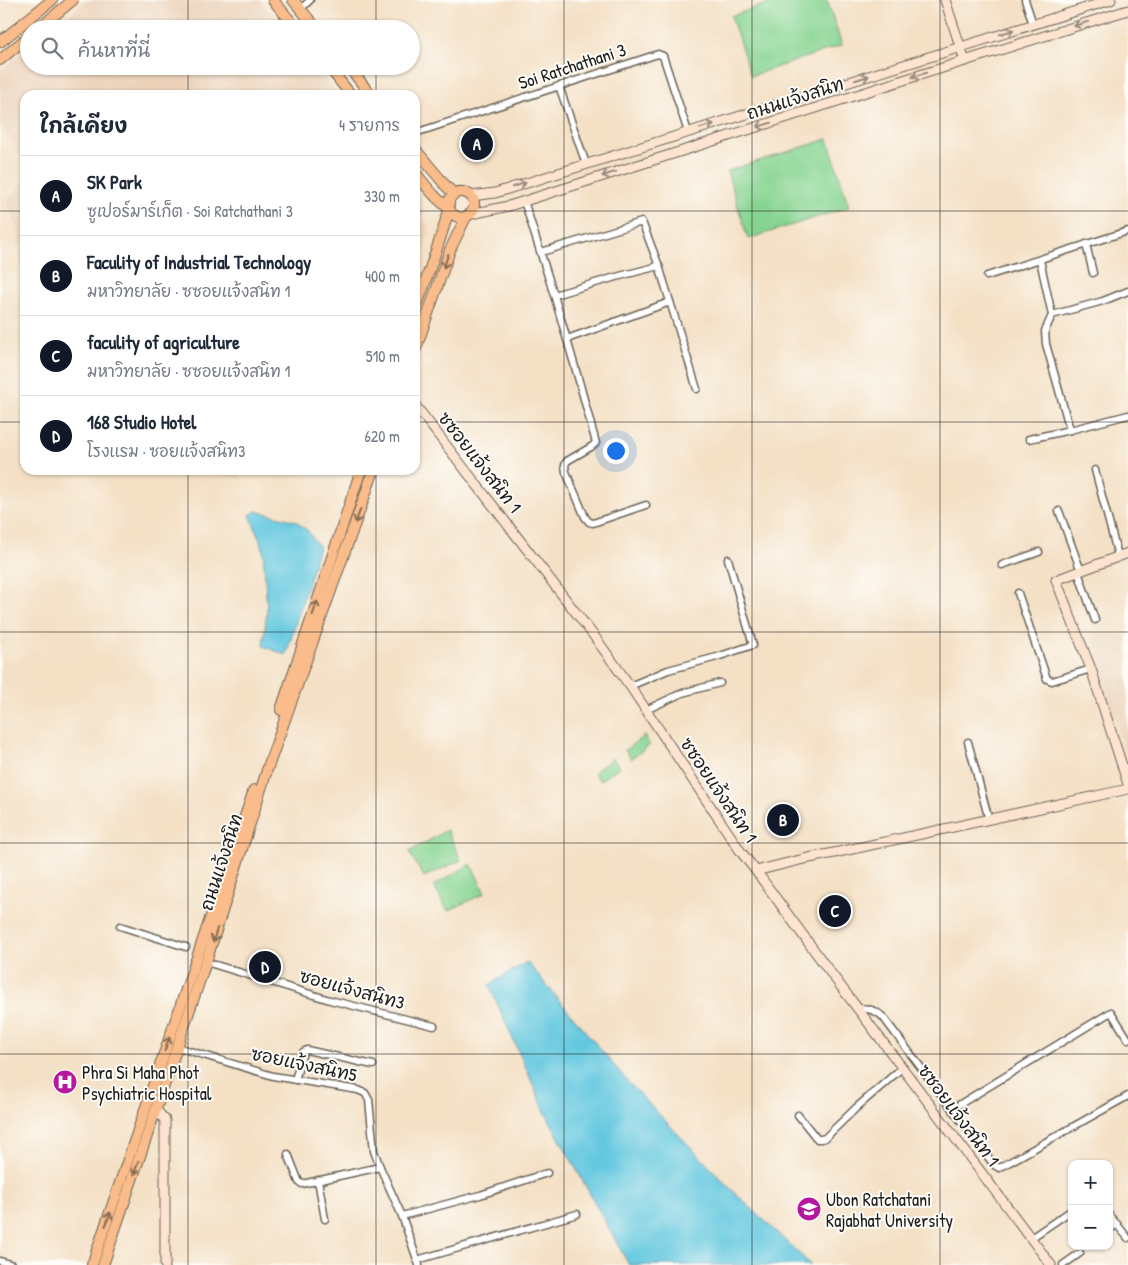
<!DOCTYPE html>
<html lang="th">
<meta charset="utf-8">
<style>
:root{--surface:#fff;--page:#f6f6f7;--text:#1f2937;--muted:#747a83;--line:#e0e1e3;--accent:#111827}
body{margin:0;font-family:"Patrick Hand","Playpen Sans Thai",sans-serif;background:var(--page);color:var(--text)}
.controls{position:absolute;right:15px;bottom:15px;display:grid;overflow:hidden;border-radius:10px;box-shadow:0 1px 4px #0004}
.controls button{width:45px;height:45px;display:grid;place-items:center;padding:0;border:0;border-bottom:1px solid var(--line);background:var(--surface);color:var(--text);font:25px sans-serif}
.you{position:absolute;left:615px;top:450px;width:18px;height:18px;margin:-12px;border:4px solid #fff;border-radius:50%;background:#1a73e8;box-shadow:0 0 0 8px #1a73e833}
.badge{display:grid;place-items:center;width:32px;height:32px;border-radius:50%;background:var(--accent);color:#fff;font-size:16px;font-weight:700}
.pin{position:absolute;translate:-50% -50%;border:2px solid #fff;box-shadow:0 1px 5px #0006}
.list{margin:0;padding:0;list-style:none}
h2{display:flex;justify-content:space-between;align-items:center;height:65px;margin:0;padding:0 20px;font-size:21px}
h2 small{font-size:16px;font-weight:400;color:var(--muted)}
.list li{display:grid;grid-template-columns:32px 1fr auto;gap:15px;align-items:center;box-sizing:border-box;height:80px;padding:0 20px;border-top:1px solid var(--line)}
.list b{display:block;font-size:19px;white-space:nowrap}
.list p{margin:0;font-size:16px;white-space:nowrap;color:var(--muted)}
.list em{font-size:16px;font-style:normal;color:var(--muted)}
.icon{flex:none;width:28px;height:28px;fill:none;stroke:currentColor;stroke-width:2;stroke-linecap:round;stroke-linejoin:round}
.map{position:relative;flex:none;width:1128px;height:1265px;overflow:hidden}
.search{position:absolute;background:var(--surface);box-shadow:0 1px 4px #0004;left:20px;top:20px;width:400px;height:55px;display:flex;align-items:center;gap:12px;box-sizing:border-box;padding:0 18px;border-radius:28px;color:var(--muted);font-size:19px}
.panel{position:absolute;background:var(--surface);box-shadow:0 1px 4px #0004;left:20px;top:90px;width:400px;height:385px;border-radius:15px}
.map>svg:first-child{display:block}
.built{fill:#ebd2b9}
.green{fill:#87d492;stroke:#527857}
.water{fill:#62c7df;stroke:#3f727e}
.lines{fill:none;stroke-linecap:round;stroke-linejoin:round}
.street-casing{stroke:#686157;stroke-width:9}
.secondary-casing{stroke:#686157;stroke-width:11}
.primary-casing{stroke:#686157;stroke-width:12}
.street{stroke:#fff;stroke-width:6}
.secondary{stroke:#fde4d0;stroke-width:9}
.primary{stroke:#f9bc8a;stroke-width:10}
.oneway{stroke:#988a7f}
.oneway2{stroke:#8a6c53}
.grid{fill:none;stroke:#1c1c1c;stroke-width:1;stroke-opacity:0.55}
.labels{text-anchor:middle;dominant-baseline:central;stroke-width:4;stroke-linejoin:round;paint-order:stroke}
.street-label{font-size:18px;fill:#1c1c1c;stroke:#fdfcf7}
.poi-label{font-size:18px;fill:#1c1c1c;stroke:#fdfcf7;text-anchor:start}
</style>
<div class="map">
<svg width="1128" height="1265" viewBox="0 0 1128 1265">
<rect width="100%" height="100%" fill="#fdfcf7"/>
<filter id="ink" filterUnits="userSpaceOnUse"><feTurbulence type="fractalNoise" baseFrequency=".02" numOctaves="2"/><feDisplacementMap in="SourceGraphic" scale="10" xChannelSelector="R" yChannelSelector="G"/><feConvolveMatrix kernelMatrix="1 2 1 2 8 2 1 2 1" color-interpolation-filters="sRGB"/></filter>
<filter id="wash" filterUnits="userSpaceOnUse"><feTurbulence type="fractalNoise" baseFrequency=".0096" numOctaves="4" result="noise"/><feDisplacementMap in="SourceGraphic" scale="20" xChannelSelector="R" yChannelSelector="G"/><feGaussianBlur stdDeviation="1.12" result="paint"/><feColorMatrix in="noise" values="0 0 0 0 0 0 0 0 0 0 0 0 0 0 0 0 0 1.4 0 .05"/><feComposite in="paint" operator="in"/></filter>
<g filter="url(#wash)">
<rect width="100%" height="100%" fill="#f4e0c5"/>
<g class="built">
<polygon points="88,0 260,0 284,29 52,29"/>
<polygon points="29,48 29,66 314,66 338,95 25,95 25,161 0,123 0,71"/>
<polygon points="25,180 25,273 20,259 16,224 7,202"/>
<polygon points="415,190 421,198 424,217 429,229 429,235 424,244 415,273"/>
<polygon points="195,470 240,470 241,478 205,473"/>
<polygon points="1086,631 1128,636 1128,759"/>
</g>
<g class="green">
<polygon points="779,0 827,0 842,45 751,76 731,16"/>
<polygon points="828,139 849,207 748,239 727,171"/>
<polygon points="644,736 650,745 631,759 625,750"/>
<polygon points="613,758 619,767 600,781 594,772"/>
<polygon points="447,830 461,860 424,877 409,852"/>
<polygon points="471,864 485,893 448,911 433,886"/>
</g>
<g class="water">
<polygon points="256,511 296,521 307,530 319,547 286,655 263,646 267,610 263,548 250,515"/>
<polygon points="527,962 629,1083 728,1186 811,1265 629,1265 546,1114 489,985"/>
</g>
</g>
<g filter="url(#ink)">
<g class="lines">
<defs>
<g id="street">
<polyline points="1025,0 1033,24"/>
<polyline points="301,9 310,0"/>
<polyline points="559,86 586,164"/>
<polyline points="415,133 658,54 663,56 688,132"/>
<polyline points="524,201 554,295 579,381 596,443 591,447 567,461 565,465 566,472 585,517 589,522 593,523 646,505"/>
<polyline points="1086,244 1093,273"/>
<polyline points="541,252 642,222 659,266 697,389"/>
<polyline points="1040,260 1052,315 1045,331 1046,344 1070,430"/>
<polyline points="987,276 1128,231"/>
<polyline points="554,295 616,277 659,266"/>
<polyline points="1052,315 1103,301 1128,291"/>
<polyline points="567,339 670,302"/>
<polyline points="1029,439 1070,430 1128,415"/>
<polyline points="1095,470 1118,556"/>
<polyline points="1059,511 1081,571"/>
<polyline points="1002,565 1039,552"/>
<polyline points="1078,572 1095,620"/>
<polyline points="1018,593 1047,679 1052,681 1091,669"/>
<polyline points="630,686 668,670 717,657 753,645 728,559"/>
<polyline points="646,710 682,693 720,683"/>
<polyline points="968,742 989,820"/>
<polyline points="120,926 186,947"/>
<polyline points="206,962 330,1000 434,1026"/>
<path d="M858 1008C868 1008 876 1010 883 1017L994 1165 999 1168 1128 1096"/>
<polyline points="177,1047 273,1076 358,1090 365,1093 369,1100 374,1151 380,1167 402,1216 419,1265"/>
<polyline points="295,1080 303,1052 307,1050 373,1065"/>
<polyline points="952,1109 1111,1012 1128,1039"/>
<polyline points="798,1115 817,1139 821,1139 825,1138 856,1108 903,1067"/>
<polyline points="288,1154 299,1182 302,1184 380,1167"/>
<polyline points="318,1180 325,1219"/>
<polyline points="1109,1215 1128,1238"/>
<polyline points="402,1216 480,1195 547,1173"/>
<polyline points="1109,1230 1117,1224"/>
<polyline points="1031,1238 1072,1210"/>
<polyline points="417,1260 577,1214"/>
<polyline points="0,1261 13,1265"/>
<polyline points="1063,1265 1080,1253"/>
</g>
<g id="secondary">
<polyline points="945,0 965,61"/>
<polyline points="471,196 495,193 1111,0"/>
<polyline points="471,214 509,206 682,151 894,83 1128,10"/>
<polyline points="415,405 594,636 630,686 741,852 756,871 827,968 1051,1265"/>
<polyline points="1128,553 1056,580 1091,669 1128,784"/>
<polyline points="756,871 804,859 834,853 1128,789"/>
<polyline points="156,1110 165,1120 165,1265"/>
</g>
<g id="primary">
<polyline points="273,0 297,29"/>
<polyline points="293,0 317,29"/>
<polyline points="38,29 73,0"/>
<polyline points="0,42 52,0"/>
<polyline points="0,60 29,36"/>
<polyline points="328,66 351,95"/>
<polyline points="348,66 371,95"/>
<polyline points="415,149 446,186 454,194"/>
<path d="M415 172C421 180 428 189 435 196 439 201 445 204 449 209 452 212 450 213 454 215 465 223 478 211 473 199 469 191 456 189 451 197 448 201 449 204 449 208 449 213 446 218 445 223 436 253 425 282 415 311"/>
<polyline points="415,351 450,250 466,217"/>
<polyline points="281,710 361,470"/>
<polyline points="92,1265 254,790"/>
<polyline points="103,1265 206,962 268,767 374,470"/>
</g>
</defs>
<use href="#street" class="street-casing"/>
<use href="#secondary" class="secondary-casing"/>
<use href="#primary" class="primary-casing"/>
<use href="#street" class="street"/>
<use href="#secondary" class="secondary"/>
<use href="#primary" class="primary"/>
</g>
<defs><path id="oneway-shaft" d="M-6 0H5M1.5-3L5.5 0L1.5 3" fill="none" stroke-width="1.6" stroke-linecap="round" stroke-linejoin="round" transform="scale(1.25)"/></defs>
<g class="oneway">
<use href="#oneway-shaft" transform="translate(1081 24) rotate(163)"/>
<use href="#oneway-shaft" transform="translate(1007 32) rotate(-18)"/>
<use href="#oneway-shaft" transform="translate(919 75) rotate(163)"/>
<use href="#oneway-shaft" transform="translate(862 78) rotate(-17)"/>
<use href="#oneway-shaft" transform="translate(764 125) rotate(162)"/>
<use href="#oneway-shaft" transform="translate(707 126) rotate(-17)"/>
<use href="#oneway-shaft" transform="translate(609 174) rotate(163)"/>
<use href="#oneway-shaft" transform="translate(519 185) rotate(-18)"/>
</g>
<g class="oneway2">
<use href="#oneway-shaft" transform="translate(446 261) rotate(109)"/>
<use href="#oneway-shaft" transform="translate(358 516) rotate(110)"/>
<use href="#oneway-shaft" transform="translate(315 608) rotate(-72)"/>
<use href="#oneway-shaft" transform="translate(215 935) rotate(107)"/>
<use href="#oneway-shaft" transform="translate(167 1044) rotate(-71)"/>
<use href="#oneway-shaft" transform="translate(136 1168) rotate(109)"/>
<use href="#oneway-shaft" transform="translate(108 1219) rotate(-71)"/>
</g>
</g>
<path class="grid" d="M188 0V29M376 0V29M564 0V1265M752 0V1265M940 0V1265M188 66V95M376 66V95M0 211H25M415 211H1128M0 422H25M415 422H1128M188 470V1265M376 470V1265M0 632H1128M0 843H1128M0 1054H1128"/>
<defs>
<symbol id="hospital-disc" viewBox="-11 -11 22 22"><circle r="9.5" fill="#b5179e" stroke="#fdfcf7"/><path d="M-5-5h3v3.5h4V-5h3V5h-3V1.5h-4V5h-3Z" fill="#fff"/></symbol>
<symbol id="university-disc" viewBox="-11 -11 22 22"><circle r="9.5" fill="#b5179e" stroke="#fdfcf7"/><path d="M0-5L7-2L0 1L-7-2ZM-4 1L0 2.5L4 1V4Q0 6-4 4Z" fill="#fff"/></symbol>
</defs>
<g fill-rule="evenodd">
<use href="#hospital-disc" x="51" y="1068" width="28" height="28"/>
<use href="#university-disc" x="795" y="1195" width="28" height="28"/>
</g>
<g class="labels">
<g class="street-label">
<text transform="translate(572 66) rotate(-18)">Soi Ratchathani 3</text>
<text transform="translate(795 98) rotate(-18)">ถนนแจ้งสนิท</text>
<text transform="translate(480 462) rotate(52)">ซซอยแจ้งสนิท 1</text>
<text transform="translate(719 790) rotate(56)">ซซอยแจ้งสนิท 1</text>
<text transform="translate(221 862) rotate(-72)">ถนนแจ้งสนิท</text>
<text transform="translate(352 989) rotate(15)">ซอยแจ้งสนิท3</text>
<text transform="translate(304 1064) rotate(12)">ซอยแจ้งสนิท5</text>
<text transform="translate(959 1115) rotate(53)">ซซอยแจ้งสนิท 1</text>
</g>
<g class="poi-label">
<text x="82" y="1072">Phra Si Maha Phot<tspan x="82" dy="21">Psychiatric Hospital</tspan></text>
<text x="826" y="1199">Ubon Ratchatani<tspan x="826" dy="21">Rajabhat University</tspan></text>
</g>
</g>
</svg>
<div class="controls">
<button>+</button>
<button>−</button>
</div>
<div class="you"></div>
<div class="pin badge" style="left:477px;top:144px">A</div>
<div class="pin badge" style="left:783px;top:820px">B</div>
<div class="pin badge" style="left:835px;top:911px">C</div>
<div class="pin badge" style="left:265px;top:967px">D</div>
<div class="search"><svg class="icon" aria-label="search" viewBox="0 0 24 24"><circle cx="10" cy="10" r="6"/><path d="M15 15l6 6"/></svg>ค้นหาที่นี่</div>
<section class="panel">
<h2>ใกล้เคียง<small>4 รายการ</small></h2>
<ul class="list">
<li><span class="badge">A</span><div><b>SK Park</b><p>ซูเปอร์มาร์เก็ต · Soi Ratchathani 3</p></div><em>330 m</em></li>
<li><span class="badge">B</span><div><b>Faculity of Industrial Technology</b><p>มหาวิทยาลัย · ซซอยแจ้งสนิท 1</p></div><em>400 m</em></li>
<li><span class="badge">C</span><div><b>faculity of agriculture</b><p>มหาวิทยาลัย · ซซอยแจ้งสนิท 1</p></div><em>510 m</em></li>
<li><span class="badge">D</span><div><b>168 Studio Hotel</b><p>โรงแรม · ซอยแจ้งสนิท3</p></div><em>620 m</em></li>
</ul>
</section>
</div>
